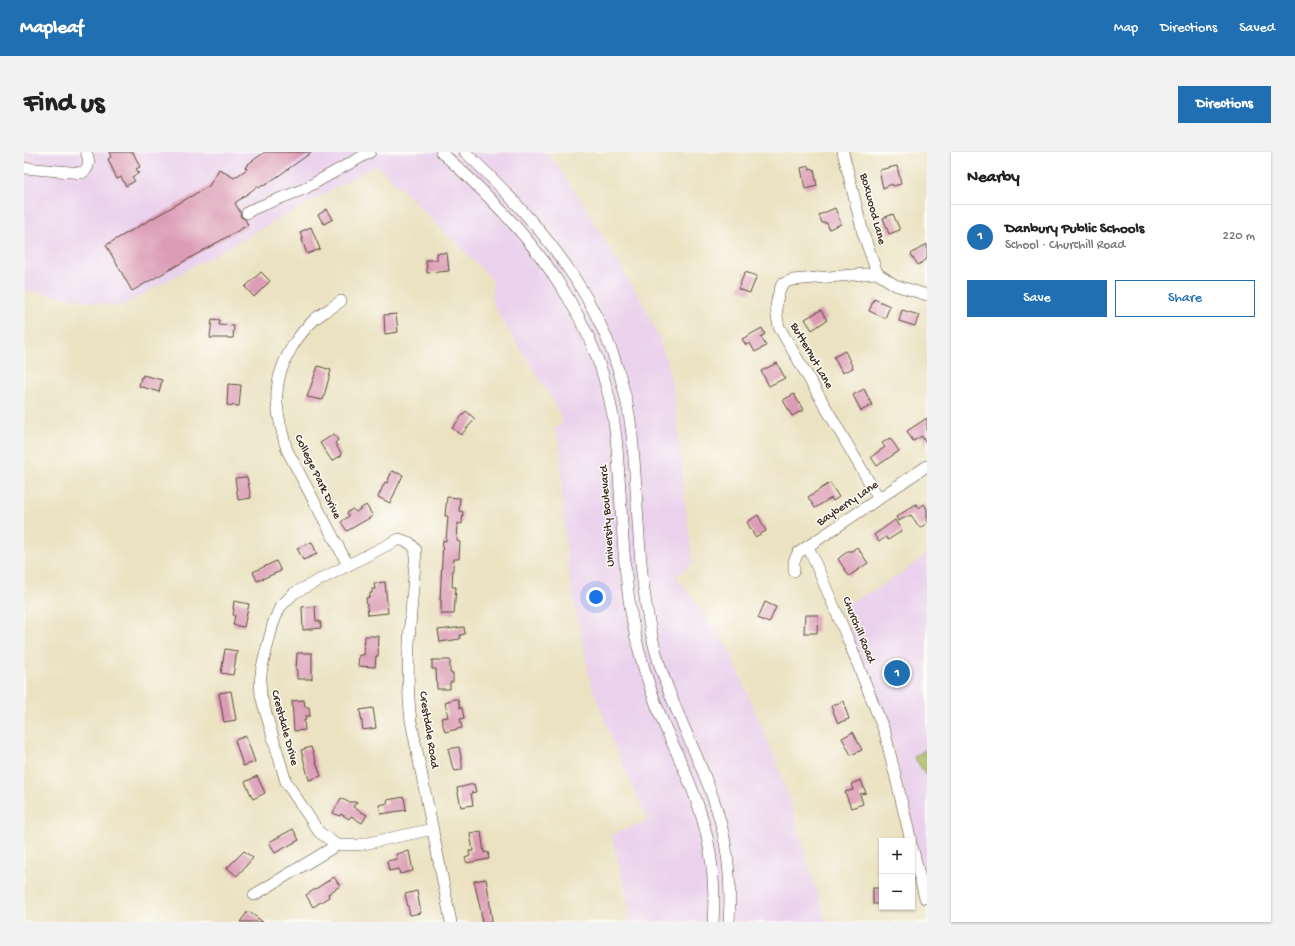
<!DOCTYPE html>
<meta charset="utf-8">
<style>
:root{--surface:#fff;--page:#f2f2f2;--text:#222;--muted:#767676;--line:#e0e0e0;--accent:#1f6fb2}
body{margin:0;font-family:"Gochi Hand",sans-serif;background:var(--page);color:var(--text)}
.controls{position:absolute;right:12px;bottom:12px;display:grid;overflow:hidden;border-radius:0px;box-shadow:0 1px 3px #0004}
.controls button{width:36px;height:36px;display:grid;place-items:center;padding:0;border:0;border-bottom:1px solid var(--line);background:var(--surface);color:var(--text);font:20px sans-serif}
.you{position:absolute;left:572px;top:445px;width:14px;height:14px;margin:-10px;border:3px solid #fff;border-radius:50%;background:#1a73e8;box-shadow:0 0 0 6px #1a73e833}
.badge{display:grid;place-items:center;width:26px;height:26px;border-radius:50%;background:var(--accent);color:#fff;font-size:13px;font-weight:700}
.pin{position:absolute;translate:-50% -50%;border:2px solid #fff;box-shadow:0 1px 4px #0006}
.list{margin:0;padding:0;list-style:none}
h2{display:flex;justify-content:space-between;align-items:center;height:52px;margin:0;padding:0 16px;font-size:17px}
h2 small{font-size:13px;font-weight:400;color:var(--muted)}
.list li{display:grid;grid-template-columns:26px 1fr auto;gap:12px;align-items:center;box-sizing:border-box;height:64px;padding:0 16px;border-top:1px solid var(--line)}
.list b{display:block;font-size:15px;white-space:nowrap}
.list p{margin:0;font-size:13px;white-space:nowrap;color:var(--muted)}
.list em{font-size:13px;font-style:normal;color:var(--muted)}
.actions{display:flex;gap:8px;padding:12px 16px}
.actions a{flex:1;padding:9px 0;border:1px solid var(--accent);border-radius:0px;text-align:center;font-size:14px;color:var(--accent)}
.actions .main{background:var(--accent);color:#fff}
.map{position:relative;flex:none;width:903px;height:770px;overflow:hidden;border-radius:0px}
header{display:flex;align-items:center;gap:24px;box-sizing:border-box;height:56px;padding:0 20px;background:var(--accent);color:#fff}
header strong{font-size:19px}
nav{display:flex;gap:22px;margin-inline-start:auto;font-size:14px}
.intro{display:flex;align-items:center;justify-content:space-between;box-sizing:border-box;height:96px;padding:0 24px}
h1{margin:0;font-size:28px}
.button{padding:10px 18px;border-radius:0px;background:var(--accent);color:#fff;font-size:14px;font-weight:700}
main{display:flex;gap:24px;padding:0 24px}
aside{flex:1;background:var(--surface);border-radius:0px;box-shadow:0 1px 3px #0004}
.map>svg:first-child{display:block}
.built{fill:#ead1ec}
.green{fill:#abbb5e;stroke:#73723e}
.building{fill:#dc9cb6}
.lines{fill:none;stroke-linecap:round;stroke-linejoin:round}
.minor-casing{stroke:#554636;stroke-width:12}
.minor{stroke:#fff;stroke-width:11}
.labels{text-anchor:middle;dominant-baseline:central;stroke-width:3;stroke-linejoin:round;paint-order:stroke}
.street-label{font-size:12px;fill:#3b2a1e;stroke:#fdfcf7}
</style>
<header>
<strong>Mapleaf</strong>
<nav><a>Map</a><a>Directions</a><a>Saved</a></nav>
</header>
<div class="intro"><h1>Find us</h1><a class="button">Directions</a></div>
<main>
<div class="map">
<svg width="903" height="770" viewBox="0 0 903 770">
<rect width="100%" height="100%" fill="#fdfcf7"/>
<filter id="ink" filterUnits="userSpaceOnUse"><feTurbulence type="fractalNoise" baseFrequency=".025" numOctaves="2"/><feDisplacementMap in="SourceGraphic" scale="8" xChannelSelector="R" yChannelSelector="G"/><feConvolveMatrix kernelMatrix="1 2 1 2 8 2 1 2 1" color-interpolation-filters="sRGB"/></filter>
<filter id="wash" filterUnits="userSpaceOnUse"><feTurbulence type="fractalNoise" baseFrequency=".012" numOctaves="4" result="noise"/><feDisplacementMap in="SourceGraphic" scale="16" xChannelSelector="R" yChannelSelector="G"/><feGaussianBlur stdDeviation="0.9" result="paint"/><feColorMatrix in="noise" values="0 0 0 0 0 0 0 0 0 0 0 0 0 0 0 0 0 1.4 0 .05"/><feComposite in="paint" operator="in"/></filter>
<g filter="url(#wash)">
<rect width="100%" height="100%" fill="#ebe2c1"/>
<g class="built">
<polygon points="0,0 522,0 534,14 561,55 624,160 635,187 643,209 652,253 661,351 669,412 652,424 704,495 750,604 766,650 790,731 803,770 606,770 603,745 587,683 624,669 590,593 567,532 546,432 542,396 539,360 537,306 534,285 530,277 539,270 527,245 470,155 468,145 469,128 353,13 96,155 0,138"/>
<polygon points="903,402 903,739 868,589 817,454 850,438 882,418"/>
</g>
<polygon class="green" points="903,597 903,625 890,605"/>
<g id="blocks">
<g class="building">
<polygon points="85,0 109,0 116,15 112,17 115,21 108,25 111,29 102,34 97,25 93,27 84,7 87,5"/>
<polygon points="241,0 288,0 240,34 239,33 235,36 234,34 211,51 216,60 217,65 221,67 224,73 108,139 82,93 185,34 195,17 210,26 223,17 221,15 225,12 224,12"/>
<polygon points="785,14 786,18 790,17 793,34 781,37 777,16"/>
<polygon points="873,14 877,32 869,34 868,32 859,36 855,18"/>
<polygon points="811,56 817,72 805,77 803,71 798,71 795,63"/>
<polygon points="303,57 309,67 300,72 294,63"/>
<polygon points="869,62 876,78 865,82 859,66"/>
<polygon points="287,75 296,97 283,102 278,88 279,88 276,80"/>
<polygon points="903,92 903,107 894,113 887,102"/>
<polygon points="413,101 423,101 425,119 403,121 402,108 413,108"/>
<polygon points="237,120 246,129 230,145 221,135"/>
<polygon points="721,120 733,124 726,141 714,137"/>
<polygon points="850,147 866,154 861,166 845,159"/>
<polygon points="797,158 803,168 788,178 781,167"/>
<polygon points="878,158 895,163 891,174 875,169"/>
<polygon points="372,162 374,180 361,182 360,163"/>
<polygon points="188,167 196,168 195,173 210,174 209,186 186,186"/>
<polygon points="738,176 741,182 737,185 742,194 731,200 726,191 722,193 718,187"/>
<polygon points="821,199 829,216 818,221 810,205"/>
<polygon points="753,211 761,226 745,234 737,219"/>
<polygon points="294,214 307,218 299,248 283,245"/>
<polygon points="119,223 138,228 135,240 115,234 117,225 119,225"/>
<polygon points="204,232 217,233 215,254 203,253"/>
<polygon points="840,237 848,253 837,259 829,243"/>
<polygon points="770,242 779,258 768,264 759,248"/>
<polygon points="442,259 451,267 437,283 428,276"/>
<polygon points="903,266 903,294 898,284 889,289 883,279"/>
<polygon points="310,282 314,288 311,291 318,303 308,309 296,291"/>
<polygon points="866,286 875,299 853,314 847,305 861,295 858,291"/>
<polygon points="368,319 379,323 366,351 354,345 361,330 363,331"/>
<polygon points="223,325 227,346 214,348 211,326"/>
<polygon points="806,331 815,345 809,349 807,346 791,356 784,345"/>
<polygon points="423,345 436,346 435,359 439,360 438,372 434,371 433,389 436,390 435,407 430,407 429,415 428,435 432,435 430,462 417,462 417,448 416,448 419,388 422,389 424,364 421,364"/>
<polygon points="892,352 895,356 900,352 903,357 903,371 896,376 887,363 874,369 872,365"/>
<polygon points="342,353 349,364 323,379 317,370 325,364 323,361 328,357 332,360"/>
<polygon points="734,363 742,379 731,385 723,370"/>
<polygon points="871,368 878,379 864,388 862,385 855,390 850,383"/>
<polygon points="288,390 293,402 279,408 273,396"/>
<polygon points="833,395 844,411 825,424 814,407 824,399 828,399"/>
<polygon points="252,409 257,419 233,429 229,420"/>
<polygon points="361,430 364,461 344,463 342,446 346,445 346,441 348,441 348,437 351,437 350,431"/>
<polygon points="210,449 225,452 220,475 209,473 211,463 209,463 210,457 209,457"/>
<polygon points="741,450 752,455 745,471 734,466"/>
<polygon points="291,454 292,469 296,469 297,476 279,478 278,455"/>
<polygon points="781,463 794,463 793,481 780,481"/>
<polygon points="440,475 441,482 436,483 436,487 416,490 414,478"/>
<polygon points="341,484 355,484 354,504 352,504 351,515 334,514 335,503 340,503"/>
<polygon points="201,497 213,499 209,523 197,521"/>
<polygon points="273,501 288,501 288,527 273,527 273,518 272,518"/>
<polygon points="408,508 426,508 426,521 429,521 429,530 426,530 426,537 413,537 412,517 408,517"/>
<polygon points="207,539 212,568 200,570 195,541"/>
<polygon points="431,547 434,547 436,556 438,556 440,566 436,567 438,576 421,580 417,566 424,565 421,550"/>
<polygon points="280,548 281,555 285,555 286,564 281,564 282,568 280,568 281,578 270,579 268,549"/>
<polygon points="819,549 825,567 814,571 807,554"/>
<polygon points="349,556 352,576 339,578 336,558"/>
<polygon points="829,580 838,598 827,603 818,586"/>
<polygon points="222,584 231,610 219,614 211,588"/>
<polygon points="287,595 297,624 285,628 277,598"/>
<polygon points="435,595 438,610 438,618 431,619 428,613 424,597"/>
<polygon points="233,624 241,641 229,647 221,630"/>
<polygon points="837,628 842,641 836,642 839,652 827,656 821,640 829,638 827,632"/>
<polygon points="450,632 452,640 447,641 449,653 437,655 433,636"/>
<polygon points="380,645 382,658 357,662 355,653 364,651 363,648"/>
<polygon points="317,646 324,650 333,650 329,655 343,663 338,671 327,664 325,667 317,662 316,664 309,661"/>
<polygon points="269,677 275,688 251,701 245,690"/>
<polygon points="457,679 460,701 464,700 465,707 443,711 441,706 446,704 445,699 449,699 446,681"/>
<polygon points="220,699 229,706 213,724 203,716"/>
<polygon points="385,699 389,719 376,722 375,717 365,719 363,709 373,707 372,702"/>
<polygon points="310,725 316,734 304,742 305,745 289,755 282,743"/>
<polygon points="462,727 465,744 468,770 458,770 457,760 450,729"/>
<rect x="849" y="736" width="9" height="16"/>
<polygon points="393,739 397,761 386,763 381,742"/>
<polygon points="224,759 239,770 216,770"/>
</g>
</g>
</g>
<g filter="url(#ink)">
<use href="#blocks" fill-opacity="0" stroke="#554636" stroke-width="1"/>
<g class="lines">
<defs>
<g id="minor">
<path d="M417 0C503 76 579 166 592 285 599 357 597 429 615 499 622 525 631 551 641 575 653 601 665 626 674 653 687 691 692 730 689 770"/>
<path d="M441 0C525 79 595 165 608 283 615 355 613 427 631 497 645 549 671 595 689 646 703 685 708 728 705 770"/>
<polyline points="819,0 839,81 853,121"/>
<path d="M0 16 58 21C66 16 66 8 62 0"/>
<polyline points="223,61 229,57 280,37 346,0"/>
<path d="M853 121 768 128 758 132C751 150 751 156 755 175L855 347"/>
<polyline points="853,121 871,133 903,143"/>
<path d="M317 149C309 155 300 160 292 166 283 174 274 185 268 195 246 232 251 257 263 298L324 413"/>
<polyline points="784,394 823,485 861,581 887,689"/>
<polyline points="770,419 770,409 774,401 903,314"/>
<path d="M313 693 295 680 262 630 237 544 236 530 238 515 249 472 256 455 270 441 375 387 386 391 392 398C388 455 380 513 387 569L427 770"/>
<polyline points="888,694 901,746"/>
<polyline points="230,743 313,693 335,693 409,677"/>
</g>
</defs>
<use href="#minor" class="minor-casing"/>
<use href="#minor" class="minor"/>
</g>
</g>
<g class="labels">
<g class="street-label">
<text transform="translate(848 57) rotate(75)">Boxwood Lane</text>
<text transform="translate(787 204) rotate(60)">Butternut Lane</text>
<text transform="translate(293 325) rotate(64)">College Park Drive</text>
<text transform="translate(824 352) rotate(-34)">Bayberry Lane</text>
<text transform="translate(584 364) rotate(-94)">University Boulevard</text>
<text transform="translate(834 478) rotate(68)">Churchill Road</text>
<text transform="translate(260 576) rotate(75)">Crestdale Drive</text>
<text transform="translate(404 578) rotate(81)">Crestdale Road</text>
</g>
</g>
</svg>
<div class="controls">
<button>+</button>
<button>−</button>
</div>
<div class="you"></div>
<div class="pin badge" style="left:873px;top:521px">1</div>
</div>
<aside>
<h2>Nearby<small></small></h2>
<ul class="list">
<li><span class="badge">1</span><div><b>Danbury Public Schools</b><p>School · Churchill Road</p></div><em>220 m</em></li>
</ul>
<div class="actions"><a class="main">Save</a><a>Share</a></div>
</aside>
</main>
